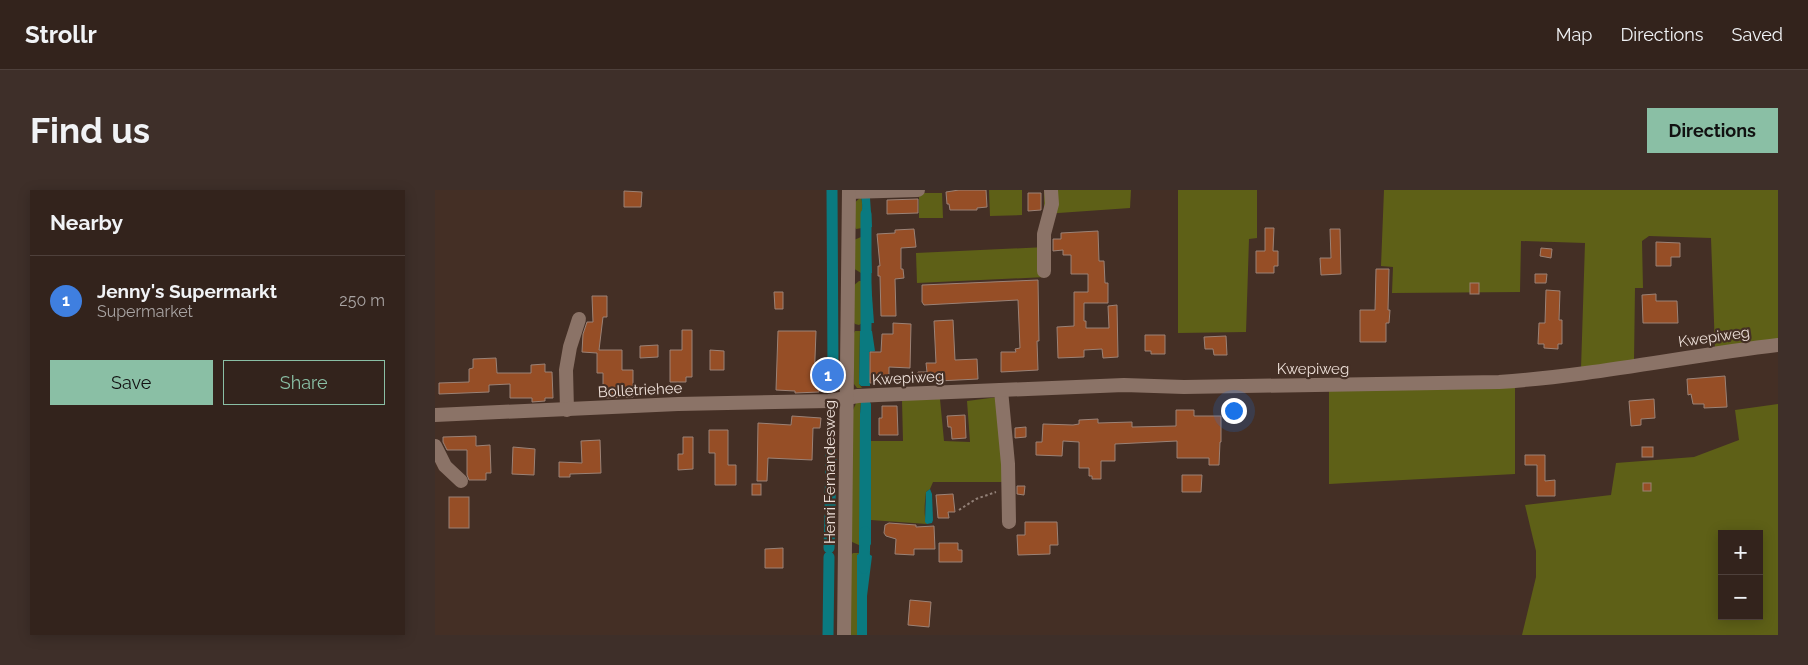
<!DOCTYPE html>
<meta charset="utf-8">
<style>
:root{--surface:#33231c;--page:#3e2f29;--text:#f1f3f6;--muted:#a9a4a3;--line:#4e403b;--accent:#8abfa5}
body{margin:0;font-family:Raleway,sans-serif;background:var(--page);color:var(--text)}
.controls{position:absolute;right:15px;bottom:15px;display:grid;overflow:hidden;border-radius:0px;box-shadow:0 2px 12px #0003}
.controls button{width:45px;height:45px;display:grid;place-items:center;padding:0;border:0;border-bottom:1px solid var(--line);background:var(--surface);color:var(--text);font:25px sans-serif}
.you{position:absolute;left:798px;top:220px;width:18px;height:18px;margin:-12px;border:4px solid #fff;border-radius:50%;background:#1a73e8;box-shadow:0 0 0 8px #1a73e833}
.badge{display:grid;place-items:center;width:32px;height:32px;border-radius:50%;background:var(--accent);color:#fff;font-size:16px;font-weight:700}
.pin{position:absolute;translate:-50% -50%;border:2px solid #fff;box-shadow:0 1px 5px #0006}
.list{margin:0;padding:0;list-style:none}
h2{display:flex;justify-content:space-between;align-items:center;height:65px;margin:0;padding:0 20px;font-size:21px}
h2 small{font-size:16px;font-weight:400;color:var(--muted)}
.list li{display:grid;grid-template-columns:32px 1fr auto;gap:15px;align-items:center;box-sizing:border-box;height:90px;padding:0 20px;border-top:1px solid var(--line)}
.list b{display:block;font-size:19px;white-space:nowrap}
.list p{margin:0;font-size:16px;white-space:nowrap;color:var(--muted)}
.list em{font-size:16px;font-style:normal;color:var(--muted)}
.actions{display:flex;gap:10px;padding:15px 20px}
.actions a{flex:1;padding:11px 0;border:1px solid var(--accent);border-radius:0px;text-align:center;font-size:18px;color:var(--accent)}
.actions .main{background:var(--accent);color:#111}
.map{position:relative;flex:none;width:1343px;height:445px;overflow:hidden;border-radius:0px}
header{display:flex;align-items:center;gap:30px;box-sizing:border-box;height:70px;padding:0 25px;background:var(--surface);border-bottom:1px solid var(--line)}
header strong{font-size:24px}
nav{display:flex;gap:28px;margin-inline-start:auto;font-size:18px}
.intro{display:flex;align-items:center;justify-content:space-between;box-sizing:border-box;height:120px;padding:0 30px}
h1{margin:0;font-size:35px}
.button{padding:12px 22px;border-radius:0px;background:var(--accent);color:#111;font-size:18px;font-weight:700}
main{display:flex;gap:30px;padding:0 30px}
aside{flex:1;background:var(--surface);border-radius:0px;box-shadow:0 2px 12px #0003}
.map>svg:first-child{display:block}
.green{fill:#5e6017;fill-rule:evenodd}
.water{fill:#0a7a80}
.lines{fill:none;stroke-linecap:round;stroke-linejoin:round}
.canal{stroke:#0a7a80;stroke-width:11}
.building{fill:#964e26;stroke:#9b8276}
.path{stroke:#938178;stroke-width:2;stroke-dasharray:2.5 2.5;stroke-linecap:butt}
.minor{stroke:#8b7367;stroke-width:14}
.labels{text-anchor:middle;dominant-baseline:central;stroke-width:4.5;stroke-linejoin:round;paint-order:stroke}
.street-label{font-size:15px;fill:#eddfd8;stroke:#442f25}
</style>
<header>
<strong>Strollr</strong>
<nav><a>Map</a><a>Directions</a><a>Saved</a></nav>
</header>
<div class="intro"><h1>Find us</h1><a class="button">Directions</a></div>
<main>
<aside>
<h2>Nearby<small></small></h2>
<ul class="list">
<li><span class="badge" style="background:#3f7fe0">1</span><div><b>Jenny's Supermarkt</b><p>Supermarket</p></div><em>250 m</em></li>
</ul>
<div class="actions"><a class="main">Save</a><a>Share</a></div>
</aside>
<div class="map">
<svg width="1343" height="445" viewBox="0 0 1343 445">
<rect width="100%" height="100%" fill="#442f25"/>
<g class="green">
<polygon points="554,0 587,0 587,25 555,26"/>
<polygon points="609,0 696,0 695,18 609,24"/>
<polygon points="743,0 822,0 822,48 814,49 811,142 743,143"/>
<polygon points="949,0 1343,0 1343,151 1280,159 1276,48 1214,46 1207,51 1208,98 1200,98 1199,171 1146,179 1150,53 1086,51 1085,102 957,103 958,77 946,76"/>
<polygon points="484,3 507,3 508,28 484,28"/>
<path d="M426 7C429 17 425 28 427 38L421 39 418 33V14Z"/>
<polygon points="426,47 427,48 426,83 418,78 419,50"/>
<polygon points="611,57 611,87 482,93 481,63"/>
<polygon points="424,91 427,91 427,133 424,135 420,134 418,131 418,96"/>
<polygon points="420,141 425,141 424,194 427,198 422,198 419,194 418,145"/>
<polygon points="1080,196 1080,284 894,294 894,201"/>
<path d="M563 207 570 292H498L495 299 491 302C490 312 488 325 492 334L436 330V251H468L467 210 505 209 509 251 535 252 532 211Z"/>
<polygon points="422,211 426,212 425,224 426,356 415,351 418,220"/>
<path d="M1343 214V445H1087L1101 387V361L1090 315 1176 305 1181 273 1259 267 1304 250 1300 220ZM1287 344H1324V426H1287Z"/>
<polygon points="418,363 425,363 422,365 422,445 415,445 416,365"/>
</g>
<g class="water">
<path d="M426 7 435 8 437 37 427 38C425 28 429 17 426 7Z"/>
<polygon points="427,45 435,45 437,83 426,83"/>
<polygon points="427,91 435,91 436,92 439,133 427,133"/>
<polygon points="425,141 437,141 440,161 434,162 435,196 426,196 424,194"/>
<polygon points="426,212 435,212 436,214 436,354 434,357 424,355 425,224"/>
<polygon points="495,299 497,304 498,330 497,333 492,334 490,332 491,302"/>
<polygon points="425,363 434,364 437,366 432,406 432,445 422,445 422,365"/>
</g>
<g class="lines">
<g class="canal">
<polyline points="397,0 398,182"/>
<polyline points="431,156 431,24"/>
<polyline points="395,316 396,266"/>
<polyline points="394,358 395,326"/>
<polyline points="429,378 430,342"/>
<polyline points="393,445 394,367"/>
</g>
</g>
<g class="building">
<polygon points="524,0 551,0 552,17 542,18 542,20 515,20 514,14 512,14 511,2"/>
<polygon points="189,1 207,2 206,17 189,17"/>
<polygon points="593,3 606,3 606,20 593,21"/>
<polygon points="483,9 483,23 452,24 452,10"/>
<polygon points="830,38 839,38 838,61 843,61 843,76 839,76 839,83 821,83 821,61 830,61"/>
<polygon points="479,39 481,57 466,58 466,79 468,79 469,88 460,89 461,126 446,126 445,86 443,86 443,76 445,76 442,44 460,43 460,40"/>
<polygon points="895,39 905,39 906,84 886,85 885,68 896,68"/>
<polygon points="663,41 664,71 669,71 670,93 673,93 673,113 649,113 649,131 651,131 651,138 674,138 673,116 682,115 683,167 668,168 667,159 649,160 649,167 623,168 622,137 639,136 639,102 653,102 653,84 636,84 636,65 628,65 628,60 618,61 618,49 626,49 626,43"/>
<polygon points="1221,52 1245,53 1245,67 1236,67 1236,76 1221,76"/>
<polygon points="1106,58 1117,59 1116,68 1105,66"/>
<polygon points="941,79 954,79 953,120 955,120 954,133 951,133 951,152 925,152 925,120 940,120"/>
<polygon points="1100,84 1112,84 1111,93 1100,93"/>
<polygon points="603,90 604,151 602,151 603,180 566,182 566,162 581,162 580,159 585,158 583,110 489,115 487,112 487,95"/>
<rect x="1035" y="93" width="9" height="11"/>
<polygon points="1111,100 1125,101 1124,130 1127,130 1127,154 1123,154 1123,159 1109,158 1109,154 1103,154 1104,133 1110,133"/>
<polygon points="339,102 348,102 348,119 340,119"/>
<polygon points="1221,104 1221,111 1242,111 1243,133 1208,133 1207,105"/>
<polygon points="157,106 172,106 172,127 168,127 164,160 187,160 187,180 198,180 198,207 168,208 168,183 162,183 162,163 147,162 148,144 152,132 158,132"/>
<polygon points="518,130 520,170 542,169 543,189 483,192 483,182 492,182 491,173 501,173 499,131"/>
<polygon points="458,133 476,134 475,178 454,177 454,192 435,193 435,162 446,162 447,144 458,144"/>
<polygon points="247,140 257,140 257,187 251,187 251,192 235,192 235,160 247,160"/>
<polygon points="343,141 381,141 379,195 384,195 384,202 360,203 360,201 341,200"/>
<polygon points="710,145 730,145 730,164 716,164 716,161 710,161"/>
<polygon points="791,146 792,165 779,165 778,159 770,159 769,147"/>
<polygon points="223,155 223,167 205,168 205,156"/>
<polygon points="275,160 289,161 289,180 275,180"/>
<polygon points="61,168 62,183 96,183 96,175 110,174 110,182 117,182 118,208 110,208 110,211 97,212 97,208 75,208 75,194 54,195 54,202 4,204 4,193 34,192 34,179 38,178 38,169"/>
<polygon points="1290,186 1292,217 1269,218 1269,214 1258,214 1256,204 1253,205 1252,189"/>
<polygon points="1219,209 1220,228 1206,229 1206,235 1196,236 1194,211"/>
<polygon points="447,216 462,216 463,245 444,245 444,228 447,228"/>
<polygon points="741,220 759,220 759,226 786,226 786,252 785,252 784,275 774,275 774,268 742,268 742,251 680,254 680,271 666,271 666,289 657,289 657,286 654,286 654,278 644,278 644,252 628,251 627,266 601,265 601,252 607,252 608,234 638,235 644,234 644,230 663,229 663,233 697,232 697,237 741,236"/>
<polygon points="530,225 531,248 517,249 516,237 513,237 512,226"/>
<polygon points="357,226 386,228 385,238 378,238 377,270 333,268 332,291 322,291 323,233 356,235"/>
<polygon points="591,237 591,247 580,248 580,238"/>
<polygon points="274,240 293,240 293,275 301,275 301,295 280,295 280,263 274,263"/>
<polygon points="41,246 41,256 55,255 56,283 51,283 51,290 34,290 32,285 32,260 12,260 8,252 8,247"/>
<polygon points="248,247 258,247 258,279 243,280 243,264 248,264"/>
<polygon points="165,250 166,283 135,284 135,287 124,287 124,272 147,273 146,251"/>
<polygon points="78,257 100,259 99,285 77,284"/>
<rect x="1207" y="257" width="11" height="10"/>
<polygon points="1090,265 1110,265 1110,291 1120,290 1120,306 1102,306 1102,275 1090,275"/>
<polygon points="747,285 767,285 766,302 747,302"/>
<rect x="1208" y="293" width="8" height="8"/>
<rect x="317" y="294" width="9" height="11"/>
<polygon points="582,296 590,296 589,305 582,304"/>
<polygon points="518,304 520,322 513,322 514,328 503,328 501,305"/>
<rect x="14" y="307" width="20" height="31"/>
<polygon points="590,332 622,332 623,355 615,355 615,364 583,365 582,345 590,345"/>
<polygon points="454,333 481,335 481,337 499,336 500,359 479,359 479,365 460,364 461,349 451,346 449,343 450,335"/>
<polygon points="504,353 523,353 523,360 527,360 527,372 504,372"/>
<polygon points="348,358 348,378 330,378 330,359"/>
<polygon points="475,410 496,412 494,437 473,435"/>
</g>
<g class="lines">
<polyline class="path" points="524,320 541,309 561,302"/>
<g class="minor">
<polyline points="414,2 483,0"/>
<polyline points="609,81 609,44 617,14 616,0"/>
<polyline points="566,200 573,274 574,332"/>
<polyline points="132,220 131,180 135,157 144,129"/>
<path d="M0 225 243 214 394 211 423 206 443 205 689 195 749 197 1064 192C1157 186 1250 166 1343 155"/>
<polyline points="0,256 10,276 26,291"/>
<polyline points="409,445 414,0"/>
</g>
</g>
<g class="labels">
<g class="street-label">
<text transform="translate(1279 147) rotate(-8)">Kwepiweg</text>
<text x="878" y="179">Kwepiweg</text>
<text transform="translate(473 188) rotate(-3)">Kwepiweg</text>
<text transform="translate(205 200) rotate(-3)">Bolletriehee</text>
<text transform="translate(395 282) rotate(-90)">Henri Fernandesweg</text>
</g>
</g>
</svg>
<div class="controls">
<button>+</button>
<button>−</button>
</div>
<div class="you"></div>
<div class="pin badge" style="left:393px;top:185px;background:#3f7fe0">1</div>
</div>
</main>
